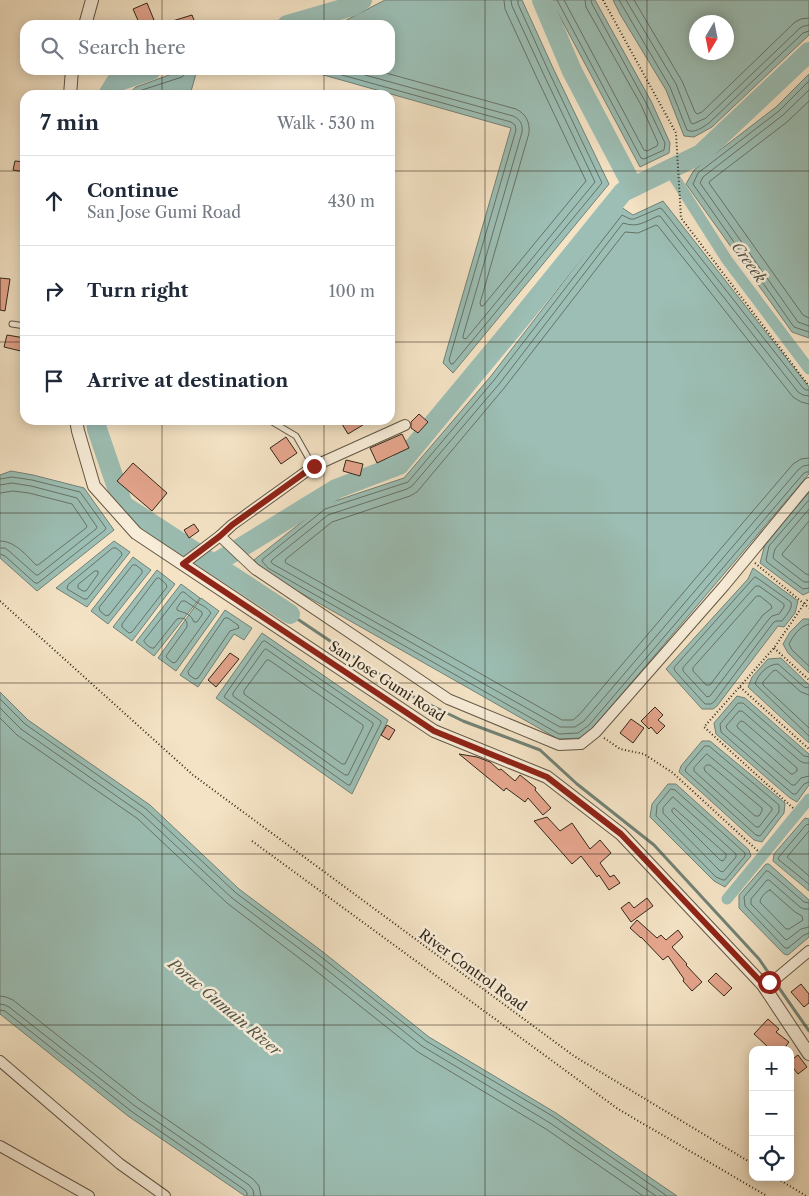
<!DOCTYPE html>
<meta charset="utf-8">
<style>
:root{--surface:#fff;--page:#f6f6f7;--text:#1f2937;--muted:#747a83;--line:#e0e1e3}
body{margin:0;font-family:"Libre Caslon Text",serif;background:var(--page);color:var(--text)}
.controls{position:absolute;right:15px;bottom:15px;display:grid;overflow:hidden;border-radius:10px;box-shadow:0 2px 12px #0003}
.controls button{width:45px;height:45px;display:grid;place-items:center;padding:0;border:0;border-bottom:1px solid var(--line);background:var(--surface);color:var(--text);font:25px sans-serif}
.compass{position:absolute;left:689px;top:15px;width:45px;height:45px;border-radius:50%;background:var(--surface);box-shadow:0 2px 12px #0003;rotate:190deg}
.stop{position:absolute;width:15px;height:15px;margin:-11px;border:4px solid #8f2418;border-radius:50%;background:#fff}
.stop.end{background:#8f2418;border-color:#fff;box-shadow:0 1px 5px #0008}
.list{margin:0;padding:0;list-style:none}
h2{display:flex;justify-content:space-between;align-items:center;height:65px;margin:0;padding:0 20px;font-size:21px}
h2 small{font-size:16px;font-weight:400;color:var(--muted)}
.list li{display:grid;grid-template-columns:32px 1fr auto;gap:15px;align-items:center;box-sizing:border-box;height:90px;padding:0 20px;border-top:1px solid var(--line)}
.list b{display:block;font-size:19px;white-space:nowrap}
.list p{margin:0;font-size:16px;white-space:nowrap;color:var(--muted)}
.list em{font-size:16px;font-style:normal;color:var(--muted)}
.icon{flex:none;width:28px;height:28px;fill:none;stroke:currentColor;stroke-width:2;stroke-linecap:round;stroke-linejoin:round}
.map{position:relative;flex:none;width:809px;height:1196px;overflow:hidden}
.search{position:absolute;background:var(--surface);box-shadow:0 2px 12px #0003;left:20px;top:20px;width:375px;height:55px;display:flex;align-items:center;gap:12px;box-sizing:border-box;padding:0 18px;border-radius:15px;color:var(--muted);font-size:19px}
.panel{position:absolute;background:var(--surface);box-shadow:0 2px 12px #0003;left:20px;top:90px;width:375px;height:335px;border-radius:15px}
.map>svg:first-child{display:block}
.water{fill:#9cbeb4;stroke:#728276;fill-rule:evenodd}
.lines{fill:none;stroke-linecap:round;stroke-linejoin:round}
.shore{stroke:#677367;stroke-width:1}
.stream{stroke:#728276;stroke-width:3}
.canal{stroke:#9cbeb4;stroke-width:11}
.river{stroke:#9cbeb4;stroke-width:20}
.building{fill:#e6a68e;stroke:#32281a}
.service-casing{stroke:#625745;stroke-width:7}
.minor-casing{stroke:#625745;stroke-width:12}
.tertiary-casing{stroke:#625745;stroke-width:14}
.path{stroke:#32281a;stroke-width:2;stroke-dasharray:1 2.5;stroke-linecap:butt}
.service{stroke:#f8edd9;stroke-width:5}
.minor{stroke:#f8edd9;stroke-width:10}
.tertiary{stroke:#f8edd9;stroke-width:12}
.route{stroke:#8f2418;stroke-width:6}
.grid{fill:none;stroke:#32281a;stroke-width:1;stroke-opacity:0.55}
.labels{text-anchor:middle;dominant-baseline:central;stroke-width:5;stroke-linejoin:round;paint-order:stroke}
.street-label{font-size:14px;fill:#32281a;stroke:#f8edd9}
.water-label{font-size:15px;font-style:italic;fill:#525548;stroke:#f8edd9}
</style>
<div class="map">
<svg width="809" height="1196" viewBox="0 0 809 1196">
<rect width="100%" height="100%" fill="#f4e3c5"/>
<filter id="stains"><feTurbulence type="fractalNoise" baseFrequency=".004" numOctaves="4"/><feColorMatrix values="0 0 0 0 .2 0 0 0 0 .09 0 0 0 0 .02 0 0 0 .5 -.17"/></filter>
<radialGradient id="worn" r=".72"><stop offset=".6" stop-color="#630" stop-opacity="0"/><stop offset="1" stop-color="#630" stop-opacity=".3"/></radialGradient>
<g class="water">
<polygon points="385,0 522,0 553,68 609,184 453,373 443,363 511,128 306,70 390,70 390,25 337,25"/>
<polygon points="551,0 595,0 651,101 670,143 669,153 640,167"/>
<path d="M613 0H809V35L712 127 694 137 684 136 666 90 620 14ZM696 22H726V52H696Z"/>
<polygon points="189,70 197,70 190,95 127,95 136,87 172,74"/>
<polygon points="809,74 809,338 792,332 686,184 694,170 776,107"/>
<polygon points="663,201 809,387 809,474 592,729 580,738 558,739 264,572 254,560 323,505 404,478 491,376 621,207 633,215"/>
<polygon points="11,471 33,475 84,488 114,530 37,591 0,558 0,475"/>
<polygon points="809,492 809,592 803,595 760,563 765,544"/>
<polygon points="114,541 130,552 87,607 56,588"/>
<polygon points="133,557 151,570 108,624 91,611"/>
<polygon points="753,568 798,601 795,613 784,627 778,626 717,706 713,709 702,709 666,669 748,579"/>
<polygon points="157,570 175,584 132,641 113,627"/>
<polygon points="181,584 200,598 154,656 136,642"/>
<polygon points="201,598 219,611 176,671 158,658"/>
<polygon points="225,610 252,628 244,640 234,634 198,687 180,675"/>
<polygon points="803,619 809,619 809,673 788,653 783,644 790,632"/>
<polygon points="262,633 388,720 352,794 216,698"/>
<polygon points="781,658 809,685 809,743 748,687 752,677 768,659"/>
<polygon points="0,692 28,720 150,805 239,889 323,952 429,1037 556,1113 677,1196 245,1196 128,1116 0,1014"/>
<polygon points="737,696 745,698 809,754 809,785 797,802 790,798 716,734 714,723"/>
<polygon points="702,741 710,741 785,803 784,813 762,842 754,840 679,772 681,766"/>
<polygon points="668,784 676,784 749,850 751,856 725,887 714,881 650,817 652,804"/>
<polygon points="805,818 809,819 809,891 773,861 774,854"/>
<polygon points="766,864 769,864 809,900 809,937 788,955 784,954 739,908 739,895"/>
</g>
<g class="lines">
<g class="shore">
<polyline points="557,0 641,158 644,159 664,150 665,143 646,103 592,4 591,0"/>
<polyline points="564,0 644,150 647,151 657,146 658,143 641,105 586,7 585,0"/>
<path d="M619 0 670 87 687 130C694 134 703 127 709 123L803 33 809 31"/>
<polyline points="626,0 676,84 691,123 693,124 706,118 800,28 804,26 809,25"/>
<polyline points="634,0 682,81 695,112 697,114 702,112 795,22 801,19 809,18"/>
<polyline points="324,70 511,122 515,125 516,130 449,360 451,364 453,364 602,183 548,70 518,4 518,0"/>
<path d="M347 70 513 116C520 119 523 124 522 132L463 336V338L466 339 595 182 543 73 512 6 511 0"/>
<path d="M375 70 516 109C526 114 530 122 529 133L480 303 481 306H483L586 181 536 76 505 9 504 0"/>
<polyline points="809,81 779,111 698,173 693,184 794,327 809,332"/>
<polyline points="809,90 783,115 703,177 700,183 798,322 809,326"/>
<polyline points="134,95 139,91 182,77 185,74 185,70"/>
<polyline points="809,101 787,122 710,181 709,183 803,315 809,318"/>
<polyline points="809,390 806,390 803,388 662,209 660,208 634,219 630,219 622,215 495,379 408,482 325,509 263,559 262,561 268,568 559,734 578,733 589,725 803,474 806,472 809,472"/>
<path d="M809 396 803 395 798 392 660 216H658C644 222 638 228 623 223L500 383 412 486 407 489 328 515 272 560 271 562 273 564 560 727H575L584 721 798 470 803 466 809 465"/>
<polyline points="809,404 801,402 793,397 658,226 656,225 638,233 625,232 505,387 417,492 410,496 332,522 286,559 285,561 286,563 562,720 573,720 579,715 793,464 801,459 809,458"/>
<polyline points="0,479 12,477 32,480 80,492 106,528 105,530 38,583 35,583 5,556 0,554"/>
<polyline points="0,485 12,483 31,486 77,498 97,527 96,529 38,575 36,575 9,551 5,548 0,548"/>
<path d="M0 493 13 491 29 493 72 504 87 526 86 528 38 565H36C26 555 15 541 0 541"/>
<polyline points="809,500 769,546 766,560 767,562 803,589 809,588"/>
<polyline points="809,509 775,549 773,557 774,559 804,582 809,582"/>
<polyline points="809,521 782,554 783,556 806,574 809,575"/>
<polygon points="113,548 116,548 121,552 122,555 87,599 84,599 67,589 68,585"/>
<polygon points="133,565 136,565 142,570 142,573 109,615 106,616 100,611 99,608"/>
<polygon points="95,571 98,571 98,574 86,591 83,591 78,588 78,585"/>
<path d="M755 577 757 578 791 602C793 609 786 615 782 621H776L773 623 714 702 711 704H705L675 671 674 668Z"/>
<polygon points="159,578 166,584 167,587 132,632 129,633 122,627 122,624 156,579"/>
<polygon points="756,586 759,586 784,604 784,607 779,614 772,616 769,619 710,696 707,697 683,671 683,668"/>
<path d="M182 592H184C189 596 193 600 198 603 203 606 208 608 211 613L176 662 173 663 167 658 166 656 187 627V623L185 619 181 618 177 619 154 648C151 649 145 644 144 641Z"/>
<polygon points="757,596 760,596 771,605 772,608 763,615 710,685 706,685 693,671 693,668"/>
<path d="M182 601H185L202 612V615L197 622H194C189 612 186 614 177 610V608Z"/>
<polygon points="225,618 228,618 238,625 239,628 230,631 198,678 195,679 189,675 188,672"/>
<path d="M809 624C800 626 793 636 789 644L792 650 809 666"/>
<polygon points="265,641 381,721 381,723 350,785 348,785 224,697 225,695 262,642"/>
<polygon points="266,649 373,723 373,725 348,775 345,775 233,696 233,693 264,650"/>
<polygon points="267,660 269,660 363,725 363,728 345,764 342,764 244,694 244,691"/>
<path d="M809 688 804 687 778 664C768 664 758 674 755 684L809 736"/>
<polyline points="809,695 801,692 776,670 773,671 763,682 763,685 809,728"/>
<polyline points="0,699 25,724 146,809 236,893 320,956 426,1041 554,1117 667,1196"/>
<polyline points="0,708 21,729 142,814 232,898 316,961 422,1046 550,1123 656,1196"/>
<polyline points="0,718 17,735 138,819 227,903 311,967 418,1052 546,1129 643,1196"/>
<polygon points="741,721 744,722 797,768 797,771 793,774 791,774 738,728 737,726"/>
<polygon points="705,746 709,746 779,805 779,812 760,836 756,835 685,771 686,768"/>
<polygon points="707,754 772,808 772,810 759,827 756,827 694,771 694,768"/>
<polyline points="809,757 804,756 743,703 738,703 720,724 721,732 793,794 796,794 804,784 809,782"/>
<polyline points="809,763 804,763 800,761 742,711 739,711 726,726 727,729 792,785 795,785 801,778 809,776"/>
<polygon points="707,765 710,765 762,808 762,811 759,816 755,816 705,771 704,768"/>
<polygon points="671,789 675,790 745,853 745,856 725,880 723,880 716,877 656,816 657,806"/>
<polygon points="673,797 736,854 736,857 723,872 720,871 663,813 663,808"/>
<polygon points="674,808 726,854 726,857 723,861 720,860 672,812 672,810"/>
<polyline points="809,824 806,825 778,858 779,860 809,884"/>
<polyline points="809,831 787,857 809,876"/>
<path d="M770 890 795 912 802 916 803 920 789 929H786L760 902C760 898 766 891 770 890Z"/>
<polyline points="809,903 804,902 768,871 766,871 744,897 745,906 785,948 788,948 804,935 809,933"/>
<polyline points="809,909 804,909 800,907 769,880 767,880 751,899 751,904 786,940 788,939 801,929 809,927"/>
<polyline points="0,996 6,997 13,1000 139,1100 253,1179 259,1186 261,1196"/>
<polyline points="0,1004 5,1005 9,1007 135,1106 249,1185 253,1190 254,1196"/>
<polyline points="0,1010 5,1011 131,1111 245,1190 247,1193 247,1196"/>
</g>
<polyline class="stream" points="290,614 412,696 463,721 540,750 577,784 654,845 759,959 809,1031"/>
<g class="canal">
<polyline points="669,169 727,260 809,369"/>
<polyline points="727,899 809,799"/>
</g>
<g class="river">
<polyline points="542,0 572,71 633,187"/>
<polyline points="287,25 353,6 362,0"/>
<polyline points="108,95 116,82 151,70"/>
<polyline points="96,420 97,429 123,505 290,614"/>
<polyline points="214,564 336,489 399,465 512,329 623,192 701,154 809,52"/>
</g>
</g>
<g class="building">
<polygon points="147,3 154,20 140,25 133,9"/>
<polygon points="192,15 196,25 166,25 166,23"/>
<polygon points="15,161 25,162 25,172 13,170"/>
<polygon points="0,278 10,279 5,311 0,310"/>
<polygon points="7,335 25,338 25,352 4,347"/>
<polygon points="419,414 428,422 418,433 411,428 411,422"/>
<polygon points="349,420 371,420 348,434 342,424"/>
<polygon points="402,434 409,448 377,463 370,448"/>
<polygon points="286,437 297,453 281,464 270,448"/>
<polygon points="346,460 363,464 360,476 343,471"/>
<polygon points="133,463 167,493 152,511 117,481"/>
<polygon points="194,524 199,531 189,538 184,530"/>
<polygon points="230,653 239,659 216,687 208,680"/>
<polygon points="655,707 663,715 658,720 665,726 657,734 651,727 649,729 641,721"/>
<polygon points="631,719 644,728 633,743 620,733"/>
<polygon points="387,725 395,730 389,740 381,735"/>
<polygon points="459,754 477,757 490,762 499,770 501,769 515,781 520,775 536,788 535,790 551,808 543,815 528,798 525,802 506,788 504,791"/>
<polygon points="547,817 560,831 572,823 590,849 600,840 611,853 600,863 610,877 614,875 620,883 609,890 599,875 597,877 581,856 572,864 534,821"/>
<polygon points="647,898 653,906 631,922 621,908 629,902 634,908"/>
<polygon points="637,920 657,938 661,935 666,940 678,930 683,937 672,947 687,964 686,965 702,982 692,991 683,981 684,979 668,956 663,960 641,937 641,938 630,928"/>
<polygon points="716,973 732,988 724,996 708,981"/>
<polygon points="801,984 809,994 809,1003 804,1007 791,992"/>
<polygon points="768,1019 779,1029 776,1032 789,1042 783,1050 764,1050 767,1046 754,1034"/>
<polygon points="798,1055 807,1067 798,1074 790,1064 790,1061"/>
</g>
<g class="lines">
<defs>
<g id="service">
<polyline points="12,324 25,326"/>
<polyline points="269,420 296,436 313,466"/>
</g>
<g id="minor">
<polyline points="220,536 255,569 448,699 559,745 581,744 596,732 724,586 809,483"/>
<polyline points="183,564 220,536 232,525 314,466 405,425"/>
<polyline points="763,985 778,977 809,951"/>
<polyline points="0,1061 120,1164 165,1196"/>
<polyline points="0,1146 89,1196"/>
</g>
<g id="tertiary">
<polyline points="85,25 92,0"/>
<polyline points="70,95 72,70"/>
<polyline points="76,420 78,431 94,486 136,533 434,731 547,777 621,834 763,985 809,1054"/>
</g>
</defs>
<use href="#service" class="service-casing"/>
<use href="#minor" class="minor-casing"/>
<use href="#tertiary" class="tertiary-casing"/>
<g class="path">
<polyline points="603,0 676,133 681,218 809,386"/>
<polyline points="755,563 809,608"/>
<polyline points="0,601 193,775 574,1056 753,1164"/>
<polyline points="774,648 809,680"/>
<polyline points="740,687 809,749"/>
<polyline points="604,738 620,749 644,754 673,773 759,852"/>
<polyline points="793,808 704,727 774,648 804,604 809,598"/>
<polyline points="252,841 618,1109 767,1196"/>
<polyline points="775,1177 806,1196"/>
</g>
<use href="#service" class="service"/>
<use href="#minor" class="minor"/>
<use href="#tertiary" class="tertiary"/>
</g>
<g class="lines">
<polyline class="route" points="314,466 232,525 220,536 183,564 434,731 547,777 621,834 764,985 769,982"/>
</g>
<path class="grid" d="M162 0V25M324 0V25M485 0V1196M647 0V1196M162 70V95M324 70V95M0 171H25M390 171H809M0 342H25M390 342H809M162 420V1196M324 420V1196M0 513H809M0 683H809M0 854H809M0 1025H809"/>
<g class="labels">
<g class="street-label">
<text transform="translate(387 681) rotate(33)">San Jose Gumi Road</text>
<text transform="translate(473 970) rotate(36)">River Control Road</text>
</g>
<g class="water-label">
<text transform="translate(749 262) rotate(54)">Creeek</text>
<text transform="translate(225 1007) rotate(40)">Porac Gumain River</text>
</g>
</g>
<rect width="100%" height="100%" filter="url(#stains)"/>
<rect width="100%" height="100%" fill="url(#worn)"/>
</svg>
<div class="controls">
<button>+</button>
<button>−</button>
<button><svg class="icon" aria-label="locate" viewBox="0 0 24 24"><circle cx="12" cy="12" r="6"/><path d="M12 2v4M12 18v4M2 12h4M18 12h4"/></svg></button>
</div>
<svg class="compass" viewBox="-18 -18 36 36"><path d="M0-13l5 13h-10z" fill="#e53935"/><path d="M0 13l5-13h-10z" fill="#747a83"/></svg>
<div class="stop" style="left:769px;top:982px"></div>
<div class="stop end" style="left:314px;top:466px"></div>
<div class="search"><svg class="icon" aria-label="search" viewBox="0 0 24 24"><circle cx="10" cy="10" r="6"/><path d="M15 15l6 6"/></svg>Search here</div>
<section class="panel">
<h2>7 min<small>Walk · 530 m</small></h2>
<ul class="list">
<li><svg class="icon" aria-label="ahead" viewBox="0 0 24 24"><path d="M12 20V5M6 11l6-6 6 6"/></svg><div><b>Continue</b><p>San Jose Gumi Road</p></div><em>430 m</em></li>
<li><svg class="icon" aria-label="right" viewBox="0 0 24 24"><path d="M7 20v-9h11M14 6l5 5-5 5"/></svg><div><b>Turn right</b></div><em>100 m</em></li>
<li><svg class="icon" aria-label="arrive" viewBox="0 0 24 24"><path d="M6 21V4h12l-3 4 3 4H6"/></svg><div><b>Arrive at destination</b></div></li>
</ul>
</section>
</div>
